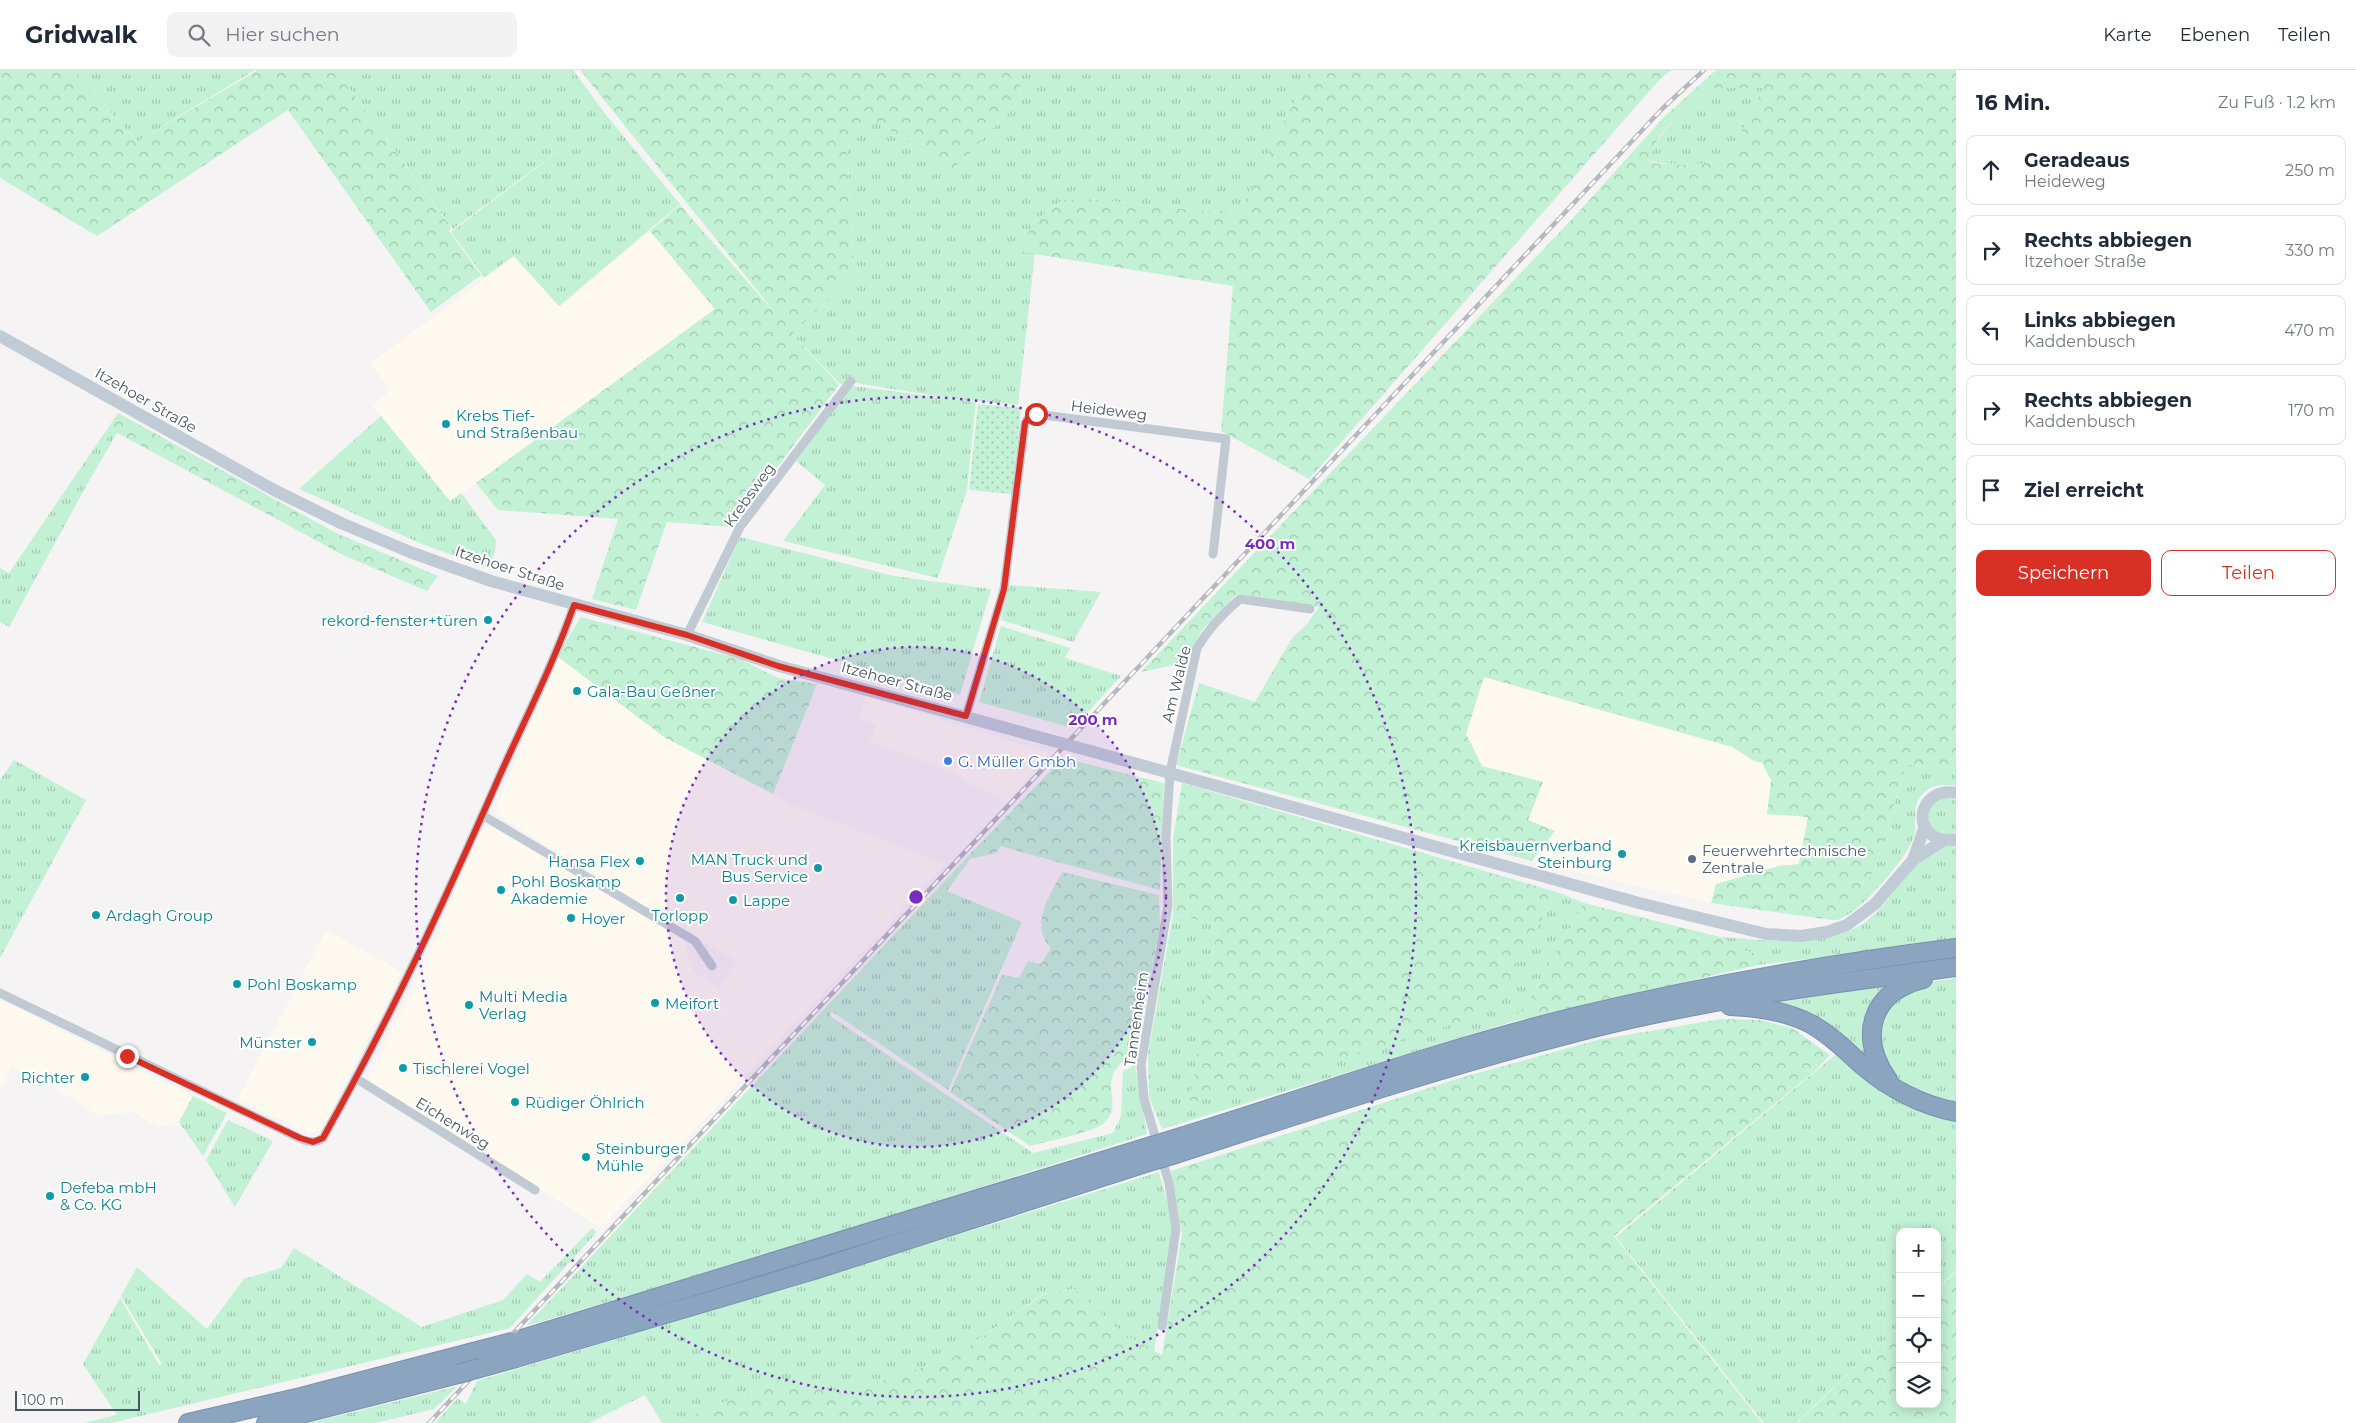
<!DOCTYPE html>
<html lang="de">
<meta charset="utf-8">
<style>
:root{--surface:#fff;--page:#f2f2f3;--text:#1f2937;--muted:#747a83;--line:#e0e1e3;--accent:#d93025}
body{margin:0;font-family:Montserrat,sans-serif;background:var(--page);color:var(--text)}
.controls{position:absolute;right:15px;bottom:15px;display:grid;overflow:hidden;border-radius:10px;box-shadow:0 2px 12px #0003}
.controls button{width:45px;height:45px;display:grid;place-items:center;padding:0;border:0;border-bottom:1px solid var(--line);background:var(--surface);color:var(--text);font:25px sans-serif}
.scale{position:absolute;left:15px;bottom:12px;width:125px;box-sizing:border-box;padding-left:5px;border:2px solid #4a5661;border-top:0;font-size:14px;line-height:18px;white-space:nowrap;color:#4a5661;-webkit-text-stroke:4px #fff;paint-order:stroke}
.stop{position:absolute;width:15px;height:15px;margin:-11px;border:4px solid #d93025;border-radius:50%;background:#fff}
.stop.end{background:#d93025;border-color:#fff;box-shadow:0 1px 5px #0008}
.list{margin:0;padding:0;list-style:none}
h2{display:flex;justify-content:space-between;align-items:center;height:65px;margin:0;padding:0 20px;font-size:21px}
h2 small{font-size:16px;font-weight:400;color:var(--muted)}
.list li{display:grid;grid-template-columns:32px 1fr auto;gap:15px;align-items:center;box-sizing:border-box;height:70px;margin:0 10px 10px;padding:0 10px;border:1px solid var(--line);border-radius:10px}
.list b{display:block;font-size:19px;white-space:nowrap}
.list p{margin:0;font-size:16px;white-space:nowrap;color:var(--muted)}
.list em{font-size:16px;font-style:normal;color:var(--muted)}
.actions{display:flex;gap:10px;padding:15px 20px}
.actions a{flex:1;padding:11px 0;border:1px solid var(--accent);border-radius:10px;text-align:center;font-size:18px;color:var(--accent)}
.actions .main{background:var(--accent);color:#fff}
.icon{flex:none;width:28px;height:28px;fill:none;stroke:currentColor;stroke-width:2;stroke-linecap:round;stroke-linejoin:round}
.map{position:relative;flex:none;width:1956px;height:1353px;overflow:hidden}
header{display:flex;align-items:center;gap:30px;box-sizing:border-box;height:70px;padding:0 25px;background:var(--surface);border-bottom:1px solid var(--line)}
header strong{font-size:24px}
nav{display:flex;gap:28px;margin-inline-start:auto;font-size:18px}
.search{width:350px;height:45px;background:var(--page);display:flex;align-items:center;gap:12px;box-sizing:border-box;padding:0 18px;border-radius:10px;color:var(--muted);font-size:19px}
main{display:flex}
aside{flex:1;background:var(--surface)}
.map>svg:first-child{display:block}
.commercial{fill:#fdf9ef}
.grass{fill:url(#grass-tufts)}
.forest{fill:url(#forest-crowns);fill-rule:evenodd}
.park{fill:url(#park-dots)}
.lines{fill:none;stroke-linecap:round;stroke-linejoin:round}
.highway-casing{stroke:#7690ad;stroke-width:20}
.street{stroke:#c1cad2;stroke-width:9}
.secondary{stroke:#c1cbd6;stroke-width:12}
.highway{stroke:#8ba5c1;stroke-width:18}
.rail-casing{stroke:#b5b8bd;stroke-width:4.5}
.rail{stroke:#fff;stroke-width:2.5;stroke-dasharray:8;stroke-linecap:butt}
.highway-bridge-casing{stroke:#7690ad;stroke-width:20;stroke-linecap:butt}
.secondary-bridge{stroke:#c1cbd6;stroke-width:12}
.highway-bridge{stroke:#8ba5c1;stroke-width:18}
.route{stroke:#d93025;stroke-width:6}
.ring{fill:none;stroke:#7b2cbf;stroke-width:2.5;stroke-dasharray:2.5 5}
.culture-dot{fill:#0f9aa8;stroke:#fff;stroke-width:2}
.shop-dot{fill:#3f7fe0;stroke:#fff;stroke-width:2}
.service-dot{fill:#5c6f8a;stroke:#fff;stroke-width:2}
.labels{text-anchor:middle;dominant-baseline:central;stroke-width:4;stroke-linejoin:round;paint-order:stroke}
.street-label{font-size:15px;fill:#4a5661;stroke:#fff}
.culture-label{font-size:15px;fill:#0d838f;stroke:#fff;text-anchor:start}
.shop-label{font-size:15px;fill:#366cbe;stroke:#fff;text-anchor:start}
.service-label{font-size:15px;fill:#4e5e75;stroke:#fff;text-anchor:start}
.centre{fill:#7b2cbf;stroke:#fff;stroke-width:2.5}
.ring-label{font-size:15px;text-anchor:middle;font-weight:bold;fill:#7b2cbf;stroke:#fff;stroke-width:4;stroke-linejoin:round;paint-order:stroke}
</style>
<header>
<strong>Gridwalk</strong>
<div class="search"><svg class="icon" aria-label="search" viewBox="0 0 24 24"><circle cx="10" cy="10" r="6"/><path d="M15 15l6 6"/></svg>Hier suchen</div>
<nav><a>Karte</a><a>Ebenen</a><a>Teilen</a></nav>
</header>
<main>
<div class="map">
<svg width="1956" height="1353" viewBox="0 0 1956 1353">
<defs>
<pattern id="grass-tufts" width="24" height="20" patternUnits="userSpaceOnUse" patternTransform="scale(1.25)"><rect width="24" height="20" fill="#c3f1d5"/><path d="M3 7l-1-3M5 7V3M7 7l1-3M15 17l-1-3M17 17v-4M19 17l1-3" fill="none" stroke="#a0c6b0"/></pattern>
<pattern id="forest-crowns" width="20" height="18" patternUnits="userSpaceOnUse" patternTransform="scale(1.25)"><rect width="20" height="18" fill="#c3f1d5"/><path d="M2 6a3 3 0 1 1 6 0M12 15a3 3 0 1 1 6 0" fill="none" stroke="#a0c6b0"/></pattern>
<pattern id="park-dots" width="8" height="8" patternUnits="userSpaceOnUse" patternTransform="scale(1.25)"><rect width="8" height="8" fill="#c3f1d5"/><path d="M2 2h.1M6 6h.1" fill="none" stroke="#a0c6b0" stroke-width="1.8" stroke-linecap="round"/></pattern>
</defs>
<rect width="100%" height="100%" fill="#f5f3f3"/>
<g class="commercial">
<polygon points="650,161 715,239 450,432 373,336 390,320 371,293 513,187 560,237"/>
<polygon points="557,586 664,667 795,736 945,794 601,1158 367,1010 424,894 481,761 486,757 494,757 684,870 693,901 720,918 737,892 497,745 496,739"/>
<polygon points="1483,607 1732,677 1754,691 1762,693 1771,710 1767,744 1808,747 1799,794 1779,796 1716,814 1711,833 1532,791 1555,761 1528,750 1543,712 1482,696 1466,664"/>
<polygon points="866,626 1049,683 1007,732 965,712 955,703 870,672 876,655 859,649"/>
<polygon points="326,860 402,902 326,1053 320,1061 309,1063 237,1030"/>
<polygon points="0,930 193,1026 179,1052 158,1057 132,1042 99,1046 55,1018 12,998 0,1020"/>
</g>
<g class="grass">
<polygon points="74,0 255,0 137,72"/>
<polygon points="336,0 573,0 606,45 680,134 559,236 514,186 484,207 451,162 599,51 453,159"/>
<polygon points="1019,0 1310,0 1238,145 1090,129 1062,130 1031,155 1035,183 1018,335 954,329 856,313 840,314 792,264 854,206 847,77 875,51 953,99 1021,30"/>
<path d="M1716 18H1764L1727 91 1692 95 1649 92C1657 59 1687 35 1716 18Z"/>
<polygon points="852,316 976,332 967,420 938,508 783,471 825,415 796,391"/>
<polygon points="381,346 450,431 461,423 496,470 495,482 487,498 422,474 299,419"/>
<polygon points="108,358 117,363 89,411 9,557 0,552 0,498 9,503"/>
<polygon points="740,467 894,506 991,519 960,625 702,552"/>
<polygon points="1009,515 1101,522 1073,572 1001,550"/>
<polygon points="1001,556 1070,578 1065,588 1121,606 1073,658 979,632"/>
<polygon points="14,690 86,730 0,888 0,710"/>
<path d="M1906 695 1956 697V716C1942 714 1931 714 1921 726 1911 738 1918 753 1914 767 1906 789 1860 844 1837 850 1833 851 1829 849 1825 849L1852 830 1874 801Z"/>
<path d="M1944 728 1956 730V763C1939 771 1918 750 1933 734 1935 732 1941 730 1944 728Z"/>
<path d="M1956 773V871L1758 895 1755 883 1731 878 1720 867C1763 870 1807 876 1849 861 1894 844 1907 779 1956 773Z"/>
<polygon points="971,783 970,789 947,821 1022,852 948,1020 831,941 830,946 1033,1083 1113,1063 1121,1046 1123,1001 1135,995 1147,1064 810,1172 526,1256"/>
<polygon points="1557,822 1584,833 1526,935 1511,952 1162,1059 1149,1027 1148,984 1173,844 1218,855 1189,1034 1494,934"/>
<polygon points="1956,908 1956,1036 1898,1014 1879,988 1878,949 1911,915"/>
<polygon points="1895,914 1879,929 1878,1002 1761,934"/>
<polygon points="1840,981 1894,1028 1933,1045 1956,1049 1956,1201 1937,1219 1937,1162 1900,1162 1900,1255 1796,1353 1764,1353 1616,1167"/>
<polygon points="193,1026 227,1043 203,1086 179,1052"/>
<polygon points="228,1050 273,1071 235,1137 206,1090"/>
<polygon points="1159,1102 1172,1151 1172,1169 1154,1282 1124,1264 1074,1219 1043,1224 952,1288 843,1323 779,1310 674,1353 662,1353 645,1325 589,1353 435,1353 458,1328 466,1334 477,1311 819,1208"/>
<polygon points="592,1158 597,1162 510,1258 111,1353 83,1353 117,1345 83,1294 120,1228 159,1295 162,1294 121,1226 137,1197 207,1259 244,1209 281,1198 294,1178 422,1257 503,1230 527,1204 540,1212"/>
<polygon points="458,1316 434,1339 375,1353 309,1353"/>
</g>
<g class="forest">
<polygon points="0,0 74,0 137,72 258,0 336,0 451,157 449,161 481,205 431,242 288,40 97,166 0,108"/>
<polygon points="580,0 1019,0 1021,30 953,99 875,51 847,77 854,206 792,264 839,315 732,457 667,452 636,540 592,529 618,449 498,440 476,413 715,239 650,161 680,135 781,250"/>
<polygon points="1310,0 1672,0 1661,8 1309,409 1221,361 1233,216 1022,182 1031,155 1062,130 1090,129 1238,145"/>
<path d="M1716 0H1956V697L1906 695 1874 801 1852 830 1825 849 1711 833 1716 814 1779 796 1799 794 1808 747 1767 744 1771 710 1762 693 1754 691 1732 677 1484 607 1466 664 1482 696 1543 712 1528 750 1555 761 1532 791 1176 695 1199 613 1255 632 1292 568 1307 554 1319 537 1237 524 1202 560 1184 593 1141 602 1574 147 1664 47ZM1716 18H1763L1727 91 1692 95 1650 93C1653 60 1689 34 1716 18Z"/>
<polygon points="118,343 336,463 438,506 427,521 343,485 108,358"/>
<polygon points="581,547 740,589 778,608 817,614 773,724 664,667 557,586"/>
<polygon points="1063,688 1164,713 1160,820 1000,776 996,783 970,789 971,783"/>
<polygon points="1182,713 1557,822 1494,934 1468,950 1189,1034 1218,855 1173,844 1173,768"/>
<path d="M1062 802 1159 825 1160 855 1137 982C1088 1009 1128 1030 1104 1053 1093 1063 1046 1071 1030 1076L950 1022 1002 905 1019 908 1028 891 1041 894 1051 878C1029 856 1050 825 1062 802Z"/>
<polygon points="1584,833 1720,867 1731,878 1755,883 1758,895 1511,952 1526,935"/>
<polygon points="1721,949 1760,950 1792,958 1830,985 1816,1000 1614,1166 1762,1353 674,1353 779,1310 843,1323 952,1288 1044,1224 1075,1219 1124,1264 1162,1285 1182,1165 1171,1101 1460,1008 1597,970"/>
<polygon points="1956,1202 1956,1353 1797,1353 1900,1255 1900,1334 1937,1334 1937,1220"/>
</g>
<polygon class="park" points="978,334 1021,338 1012,424 969,420"/>
<g class="lines">
<defs>
<g id="highway">
<path d="M1730 936C1759 937 1786 941 1811 954 1831 965 1845 980 1862 995 1889 1018 1921 1035 1956 1042"/>
<path d="M1888 1010C1858 967 1870 922 1923 909"/>
<path d="M1161 1073C1300 1031 1437 980 1579 946 1703 916 1829 894 1956 878"/>
<path d="M1166 1087C1303 1043 1441 997 1581 961 1704 929 1830 914 1956 897"/>
<polyline points="512,1272 1151,1076"/>
<polyline points="516,1288 814,1200 1155,1090"/>
<polyline points="188,1353 301,1327 481,1280"/>
<polyline points="266,1353 458,1304"/>
</g>
</defs>
<use href="#highway" class="highway-casing"/>
<g class="street">
<polyline points="687,565 740,457 851,311"/>
<polyline points="966,646 1004,519 1025,353 1029,347 1036,344 1226,369 1213,484"/>
<polyline points="482,745 695,871 712,896"/>
<path d="M0 923 299 1068C308 1072 315 1074 323 1068 389 951 446 828 500 705 525 649 554 593 574 535"/>
<polyline points="357,1009 535,1120"/>
<path d="M1162 1256 1176 1159 1169 1113 1144 1029 1141 995 1168 836 1166 767 1170 702 1197 578C1209 558 1222 544 1240 529L1310 539"/>
</g>
<g class="secondary">
<polyline points="0,266 274,420 341,453 410,482 491,511 687,565 779,596 1046,669"/>
<polyline points="1076,677 1639,833 1766,864 1801,866 1827,862 1847,855 1875,834 1913,790 1944,770"/>
<path d="M1956 723C1925 716 1909 755 1937 768 1943 771 1949 769 1956 770"/>
<polyline points="1913,790 1925,756"/>
</g>
<use href="#highway" class="highway"/>
<defs>
<polyline id="rail" points="429,1353 1663,38 1704,0"/>
</defs>
<use href="#rail" class="rail-casing"/>
<use href="#rail" class="rail"/>
<defs>
<g id="highway-bridge">
<polyline points="1151,1076 1161,1073"/>
<polyline points="1155,1090 1166,1087"/>
<polyline points="481,1280 512,1272"/>
<polyline points="458,1304 516,1288"/>
</g>
</defs>
<use href="#highway-bridge" class="highway-bridge-casing"/>
<polyline class="secondary-bridge" points="1046,669 1076,677"/>
<use href="#highway-bridge" class="highway-bridge"/>
</g>
<g class="lines">
<path class="route" d="M127 986 300 1068 313 1072 323 1068C389 951 446 828 500 705 525 649 554 593 574 535L687 565 778 596 966 646 1004 519 1025 353 1029 347 1036 344"/>
</g>
<circle cx="916" cy="827" r="250" fill="#7b2cbf" fill-opacity=".12"/>
<g class="ring">
<circle cx="916" cy="827" r="250"/>
<circle cx="916" cy="827" r="500"/>
</g>
<g class="culture-dot">
<circle cx="446" cy="354" r="5"/>
<circle cx="488" cy="550" r="5"/>
<circle cx="577" cy="621" r="5"/>
<circle cx="1622" cy="784" r="5"/>
<circle cx="640" cy="791" r="5"/>
<circle cx="818" cy="798" r="5"/>
<circle cx="501" cy="820" r="5"/>
<circle cx="680" cy="828" r="5"/>
<circle cx="733" cy="830" r="5"/>
<circle cx="96" cy="845" r="5"/>
<circle cx="571" cy="848" r="5"/>
<circle cx="237" cy="914" r="5"/>
<circle cx="655" cy="933" r="5"/>
<circle cx="469" cy="935" r="5"/>
<circle cx="312" cy="972" r="5"/>
<circle cx="403" cy="998" r="5"/>
<circle cx="85" cy="1007" r="5"/>
<circle cx="515" cy="1032" r="5"/>
<circle cx="586" cy="1087" r="5"/>
<circle cx="50" cy="1126" r="5"/>
</g>
<circle class="shop-dot" cx="948" cy="691" r="5"/>
<circle class="service-dot" cx="1692" cy="789" r="5"/>
<g class="labels">
<g class="street-label">
<text transform="translate(146 330) rotate(30)">Itzehoer Straße</text>
<text transform="translate(1109 340) rotate(7)">Heideweg</text>
<text transform="translate(749 425) rotate(-54)">Krebsweg</text>
<text transform="translate(510 498) rotate(18)">Itzehoer Straße</text>
<text transform="translate(897 611) rotate(15)">Itzehoer Straße</text>
<text transform="translate(1176 614) rotate(-76)">Am Walde</text>
<text transform="translate(1136 949) rotate(-82)">Tannenheim</text>
<text transform="translate(453 1053) rotate(32)">Eichenweg</text>
</g>
<g class="culture-label">
<text x="456" y="345">Krebs Tief-<tspan x="456" dy="17">und Straßenbau</tspan></text>
<text x="478" y="550" text-anchor="end">rekord-fenster+türen</text>
<text x="587" y="621">Gala-Bau Geßner</text>
<text x="1612" y="775" text-anchor="end">Kreisbauernverband<tspan x="1612" dy="17">Steinburg</tspan></text>
<text x="808" y="789" text-anchor="end">MAN Truck und<tspan x="808" dy="17">Bus Service</tspan></text>
<text x="630" y="791" text-anchor="end">Hansa Flex</text>
<text x="511" y="811">Pohl Boskamp<tspan x="511" dy="17">Akademie</tspan></text>
<text x="743" y="830">Lappe</text>
<text x="106" y="845">Ardagh Group</text>
<text x="680" y="845" text-anchor="middle">Torlopp</text>
<text x="581" y="848">Hoyer</text>
<text x="247" y="914">Pohl Boskamp</text>
<text x="479" y="926">Multi Media<tspan x="479" dy="17">Verlag</tspan></text>
<text x="665" y="933">Meifort</text>
<text x="302" y="972" text-anchor="end">Münster</text>
<text x="413" y="998">Tischlerei Vogel</text>
<text x="75" y="1007" text-anchor="end">Richter</text>
<text x="525" y="1032">Rüdiger Öhlrich</text>
<text x="596" y="1078">Steinburger<tspan x="596" dy="17">Mühle</tspan></text>
<text x="60" y="1117">Defeba mbH<tspan x="60" dy="17">&amp; Co. KG</tspan></text>
</g>
<g class="shop-label">
<text x="958" y="691">G. Müller Gmbh</text>
</g>
<g class="service-label">
<text x="1702" y="780">Feuerwehrtechnische<tspan x="1702" dy="17">Zentrale</tspan></text>
</g>
</g>
<circle cx="916" cy="827" r="8" class="centre"/>
<g class="ring-label">
<text x="1270" y="479">400 m</text>
<text x="1093" y="655">200 m</text>
</g>
</svg>
<div class="controls">
<button>+</button>
<button>−</button>
<button><svg class="icon" aria-label="locate" viewBox="0 0 24 24"><circle cx="12" cy="12" r="6"/><path d="M12 2v4M12 18v4M2 12h4M18 12h4"/></svg></button>
<button><svg class="icon" aria-label="layers" viewBox="0 0 24 24"><path d="M12 4l9 5-9 5-9-5zM3 14l9 5 9-5"/></svg></button>
</div>
<div class="scale">100 m</div>
<div class="stop" style="left:1036px;top:344px"></div>
<div class="stop end" style="left:127px;top:986px"></div>
</div>
<aside>
<h2>16 Min.<small>Zu Fuß · 1.2 km</small></h2>
<ul class="list">
<li><svg class="icon" aria-label="ahead" viewBox="0 0 24 24"><path d="M12 20V5M6 11l6-6 6 6"/></svg><div><b>Geradeaus</b><p>Heideweg</p></div><em>250 m</em></li>
<li><svg class="icon" aria-label="right" viewBox="0 0 24 24"><path d="M7 20v-9h11M14 6l5 5-5 5"/></svg><div><b>Rechts abbiegen</b><p>Itzehoer Straße</p></div><em>330 m</em></li>
<li><svg class="icon" aria-label="left" viewBox="0 0 24 24"><path d="M17 20v-9H6M10 6l-5 5 5 5"/></svg><div><b>Links abbiegen</b><p>Kaddenbusch</p></div><em>470 m</em></li>
<li><svg class="icon" aria-label="right" viewBox="0 0 24 24"><path d="M7 20v-9h11M14 6l5 5-5 5"/></svg><div><b>Rechts abbiegen</b><p>Kaddenbusch</p></div><em>170 m</em></li>
<li><svg class="icon" aria-label="arrive" viewBox="0 0 24 24"><path d="M6 21V4h12l-3 4 3 4H6"/></svg><div><b>Ziel erreicht</b></div></li>
</ul>
<div class="actions"><a class="main">Speichern</a><a>Teilen</a></div>
</aside>
</main>
